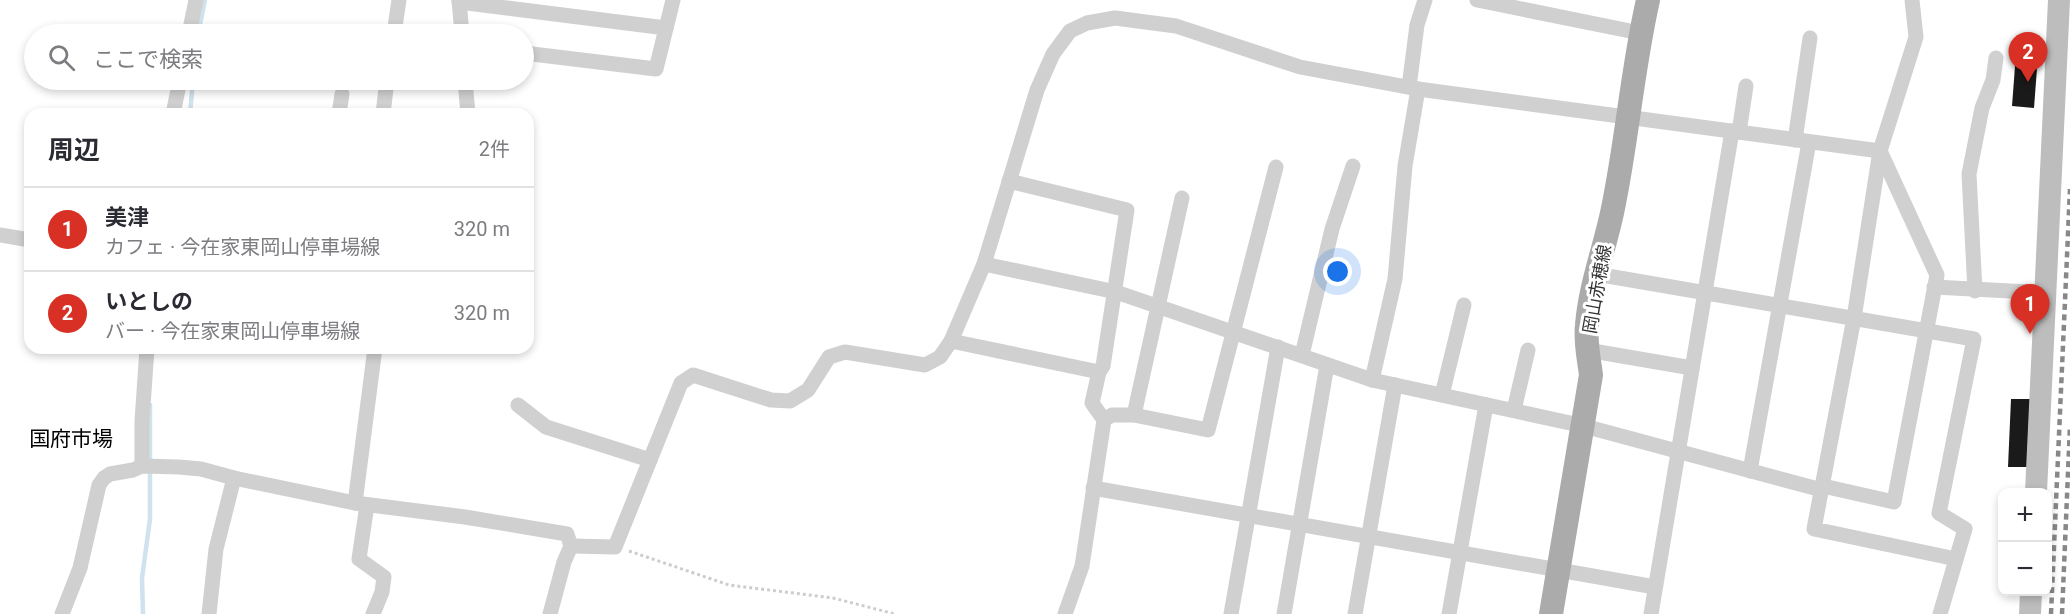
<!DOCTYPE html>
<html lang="ja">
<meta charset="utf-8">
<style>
:root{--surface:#fff;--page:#f2f2f3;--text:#2b2b33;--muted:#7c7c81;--line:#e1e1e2;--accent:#d93025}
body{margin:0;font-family:Roboto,"Noto Sans JP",sans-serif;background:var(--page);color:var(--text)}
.controls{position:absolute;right:18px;bottom:18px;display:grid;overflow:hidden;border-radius:12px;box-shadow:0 3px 9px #0003}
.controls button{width:54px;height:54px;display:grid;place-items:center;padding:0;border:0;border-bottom:2px solid var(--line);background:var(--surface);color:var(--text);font:30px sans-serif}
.you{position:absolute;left:1338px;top:272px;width:21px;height:21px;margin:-15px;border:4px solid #fff;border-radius:50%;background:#1a73e8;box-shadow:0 0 0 9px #1a73e833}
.badge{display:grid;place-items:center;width:39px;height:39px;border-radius:50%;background:var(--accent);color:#fff;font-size:20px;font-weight:700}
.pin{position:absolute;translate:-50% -50px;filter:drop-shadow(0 2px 3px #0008)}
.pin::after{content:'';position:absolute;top:32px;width:21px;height:18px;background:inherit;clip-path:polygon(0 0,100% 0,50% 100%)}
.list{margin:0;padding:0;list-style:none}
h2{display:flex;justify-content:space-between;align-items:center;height:78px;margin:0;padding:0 24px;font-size:26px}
h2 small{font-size:20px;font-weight:400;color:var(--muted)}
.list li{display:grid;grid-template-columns:39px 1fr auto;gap:18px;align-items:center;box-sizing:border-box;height:84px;padding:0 24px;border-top:2px solid var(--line)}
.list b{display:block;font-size:22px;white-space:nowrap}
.list p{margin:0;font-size:20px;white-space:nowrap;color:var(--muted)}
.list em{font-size:20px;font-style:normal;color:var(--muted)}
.icon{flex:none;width:33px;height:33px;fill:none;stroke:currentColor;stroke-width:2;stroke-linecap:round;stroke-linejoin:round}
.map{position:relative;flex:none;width:2070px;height:614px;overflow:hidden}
.search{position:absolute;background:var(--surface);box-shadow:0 3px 9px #0003;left:24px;top:24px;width:510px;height:66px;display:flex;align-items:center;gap:15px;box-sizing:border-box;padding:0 21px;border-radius:33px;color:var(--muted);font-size:22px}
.panel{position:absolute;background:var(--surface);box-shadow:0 3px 9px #0003;left:24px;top:108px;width:510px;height:246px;border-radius:18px}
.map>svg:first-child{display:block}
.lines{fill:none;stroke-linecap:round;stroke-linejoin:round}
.stream{stroke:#cfe2ee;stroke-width:4.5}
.building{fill:#1a1a1a}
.path{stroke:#cdcdcd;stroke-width:3;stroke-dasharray:3 3;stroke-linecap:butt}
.street{stroke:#d0d0d0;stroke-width:15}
.secondary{stroke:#bdbdbd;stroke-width:22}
.primary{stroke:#ababab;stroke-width:24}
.rail{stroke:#888;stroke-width:4.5;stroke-dasharray:6 4.5;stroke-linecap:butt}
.labels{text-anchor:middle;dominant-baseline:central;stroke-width:6;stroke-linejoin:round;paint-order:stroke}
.street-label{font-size:18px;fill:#333;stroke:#fff}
.quarter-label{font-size:21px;fill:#000;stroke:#fff}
</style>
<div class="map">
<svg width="2070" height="614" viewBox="0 0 2070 614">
<rect width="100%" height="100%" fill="#fff"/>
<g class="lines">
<g class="stream">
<polyline points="198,34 205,0"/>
<polyline points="190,114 193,80"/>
<polyline points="143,614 142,578 150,519 150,405"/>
</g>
</g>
<g class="building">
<polygon points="2017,40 2039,42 2034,108 2012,106"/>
<polygon points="2011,399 2030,399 2027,467 2008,467"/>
</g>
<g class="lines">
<polyline class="path" points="629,551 729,585 833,598 895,614"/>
<g class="street">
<polyline points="459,0 462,34"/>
<polyline points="1477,0 1640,33"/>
<polyline points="459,2 666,28"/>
<polyline points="189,34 196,0"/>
<polyline points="394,34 399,0"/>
<polyline points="524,53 656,69 673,0"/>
<polyline points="465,80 468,114"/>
<polyline points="1409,87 1417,25 1425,0"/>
<polyline points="173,114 180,80"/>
<polyline points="339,114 342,94"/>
<polyline points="383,114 387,80"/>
<polyline points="1739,132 1746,86"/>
<polyline points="1795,140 1810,38"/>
<polyline points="1009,181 1127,210 1103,366 1099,372"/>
<polyline points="0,235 30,240"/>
<polyline points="984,264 1116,292 1372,380 1584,426 1822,490"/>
<polyline points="1596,274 1974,339 1939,513 1965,529 1940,614"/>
<polyline points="1934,287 2046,293"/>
<polyline points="1975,291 1969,174 1982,108 1993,80 1996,58"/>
<polyline points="951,341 1099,372 1092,403 1104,420"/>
<polyline points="1587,350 1692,368"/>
<polyline points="1302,355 1332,229 1353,166"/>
<polyline points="1372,380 1395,279 1405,166 1418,89"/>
<polyline points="1442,395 1464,305"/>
<polyline points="518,405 546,427 650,460"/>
<polyline points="1514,410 1528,350"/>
<polyline points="1134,415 1208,430 1276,167"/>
<polyline points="142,466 142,421 147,348"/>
<polyline points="1750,471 1809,142"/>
<polyline points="1823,486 1894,502 1937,275 1880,151 1916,37 1912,0"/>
<polyline points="1093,488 1655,587"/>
<polyline points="355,503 375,348"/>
<polyline points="367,505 359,559 384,577 382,592 373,614"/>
<polyline points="571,546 615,547 681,383 693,375 771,400 790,401 808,390 829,357 845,352 925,365 940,357 951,341 984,264 1037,90 1053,54 1070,31 1087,23 1115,18 1176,26 1300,67 1418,89 1880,151 1854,318 1814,529 1956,559"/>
<polyline points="62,614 80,568 99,485 104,478 110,474 133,470 142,466 179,467 201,469 234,478 355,503 465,517 567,534 571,546 564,562 550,614"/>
<polyline points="209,614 216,549 234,478"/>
<polyline points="1065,614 1082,566 1104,420 1112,415 1134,415 1182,198"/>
<polyline points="1231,614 1278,347"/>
<polyline points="1284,614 1327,365"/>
<polyline points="1355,614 1395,385"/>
<polyline points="1449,614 1486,405"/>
<polyline points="1651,614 1732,131"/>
</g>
<g class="secondary">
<polyline points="2036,492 2059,0"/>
<polyline points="2030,614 2031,592"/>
</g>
<path class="primary" d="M1551 614 1591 375C1589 359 1585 342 1587 325 1590 287 1604 250 1612 213 1627 143 1632 70 1648 0"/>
<g class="rail">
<polyline points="2051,614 2070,189"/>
<polyline points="2062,614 2070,426"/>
</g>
</g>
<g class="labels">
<g class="street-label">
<text transform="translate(1597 289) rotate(-80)">岡山赤穂線</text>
</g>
<g class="quarter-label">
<text x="71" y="439">国府市場</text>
</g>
</g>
</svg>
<div class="controls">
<button>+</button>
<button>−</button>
</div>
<div class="you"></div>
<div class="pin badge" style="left:2030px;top:334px">1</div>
<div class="pin badge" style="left:2028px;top:82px">2</div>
<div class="search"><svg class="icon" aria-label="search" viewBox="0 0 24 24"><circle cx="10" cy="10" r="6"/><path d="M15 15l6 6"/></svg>ここで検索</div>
<section class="panel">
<h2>周辺<small>2件</small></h2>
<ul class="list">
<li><span class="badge">1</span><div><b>美津</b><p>カフェ · 今在家東岡山停車場線</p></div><em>320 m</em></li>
<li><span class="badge">2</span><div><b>いとしの</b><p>バー · 今在家東岡山停車場線</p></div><em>320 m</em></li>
</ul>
</section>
</div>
